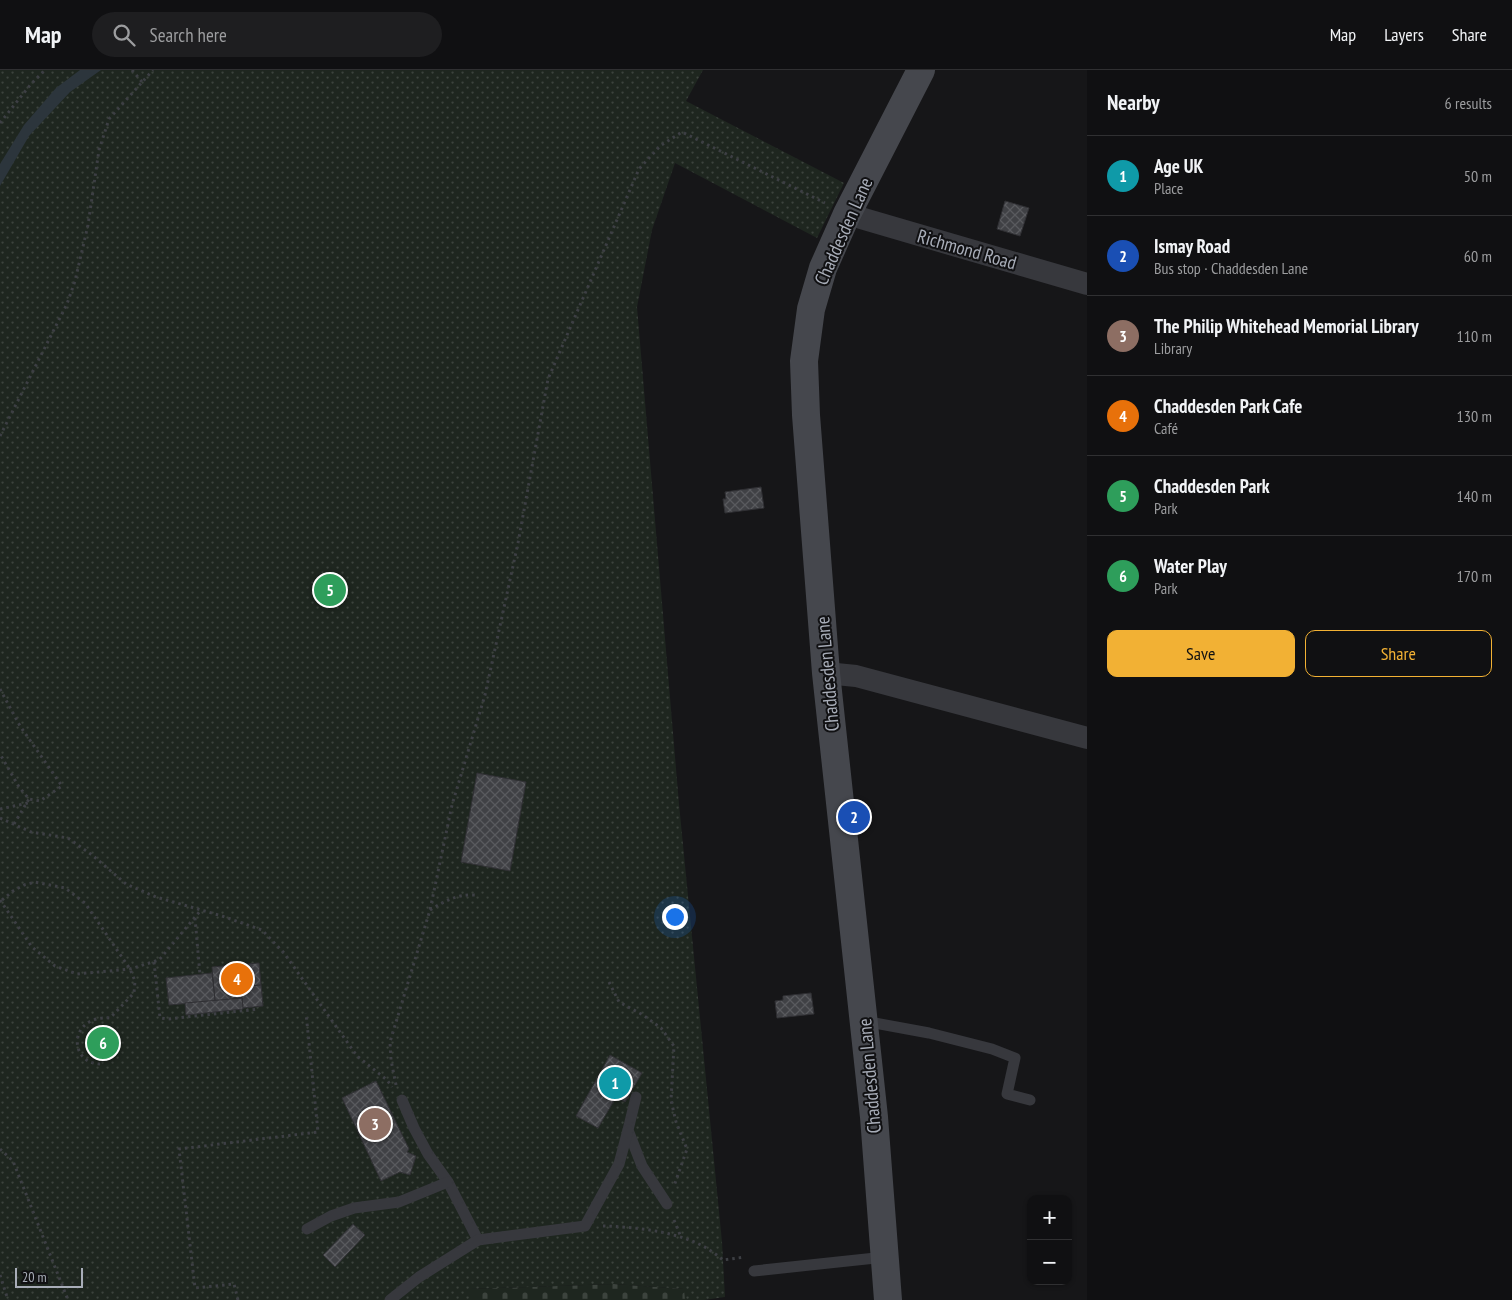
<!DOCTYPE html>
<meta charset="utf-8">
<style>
:root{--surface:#101012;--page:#1e1e20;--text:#f1f3f6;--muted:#9c9d9f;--line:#303032;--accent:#f2b134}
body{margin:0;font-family:"PT Sans Narrow",sans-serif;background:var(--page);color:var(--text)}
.controls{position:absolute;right:15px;bottom:15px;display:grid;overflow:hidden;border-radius:10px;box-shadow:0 1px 4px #0004}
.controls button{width:45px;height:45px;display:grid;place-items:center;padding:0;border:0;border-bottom:1px solid var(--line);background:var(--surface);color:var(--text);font:25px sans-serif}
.scale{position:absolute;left:15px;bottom:12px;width:68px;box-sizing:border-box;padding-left:5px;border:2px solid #a8adb8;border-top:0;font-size:14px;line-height:18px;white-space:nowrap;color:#a8adb8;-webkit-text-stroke:4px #111113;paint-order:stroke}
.you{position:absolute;left:674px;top:846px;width:18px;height:18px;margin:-12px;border:4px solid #fff;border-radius:50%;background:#1a73e8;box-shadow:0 0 0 8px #1a73e833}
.badge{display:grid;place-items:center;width:32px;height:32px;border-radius:50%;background:var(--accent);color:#fff;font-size:16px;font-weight:700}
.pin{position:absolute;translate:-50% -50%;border:2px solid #fff;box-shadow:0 1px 5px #0006}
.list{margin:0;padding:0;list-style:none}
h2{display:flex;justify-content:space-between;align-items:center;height:65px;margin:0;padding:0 20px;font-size:21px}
h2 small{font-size:16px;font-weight:400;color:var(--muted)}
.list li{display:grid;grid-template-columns:32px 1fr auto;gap:15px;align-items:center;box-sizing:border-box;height:80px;padding:0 20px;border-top:1px solid var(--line)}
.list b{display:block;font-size:19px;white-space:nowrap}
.list p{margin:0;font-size:16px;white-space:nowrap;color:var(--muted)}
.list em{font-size:16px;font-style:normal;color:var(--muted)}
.actions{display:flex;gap:10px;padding:15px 20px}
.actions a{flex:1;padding:11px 0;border:1px solid var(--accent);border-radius:10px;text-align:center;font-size:18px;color:var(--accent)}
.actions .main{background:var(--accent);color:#111}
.icon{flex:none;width:28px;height:28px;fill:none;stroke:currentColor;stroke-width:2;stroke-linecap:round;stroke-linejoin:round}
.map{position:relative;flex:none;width:1087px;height:1230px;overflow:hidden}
header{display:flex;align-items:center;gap:30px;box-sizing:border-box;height:70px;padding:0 25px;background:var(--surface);border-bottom:1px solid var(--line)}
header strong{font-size:24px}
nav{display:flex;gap:28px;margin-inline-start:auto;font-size:18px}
.search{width:350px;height:45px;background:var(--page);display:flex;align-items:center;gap:12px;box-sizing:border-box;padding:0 18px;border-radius:28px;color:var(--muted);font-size:19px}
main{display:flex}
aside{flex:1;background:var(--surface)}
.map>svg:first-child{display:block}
.cemetery{fill:url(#cemetery-stones)}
.park{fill:url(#park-dots)}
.water{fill:#2c353c}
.building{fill:url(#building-cross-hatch);stroke:#303034}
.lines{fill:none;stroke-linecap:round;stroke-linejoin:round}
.path{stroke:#3d3f44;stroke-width:3;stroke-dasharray:2.5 4;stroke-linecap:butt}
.lane{stroke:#37383d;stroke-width:11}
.street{stroke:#37383d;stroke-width:22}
.secondary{stroke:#45474d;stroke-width:28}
.labels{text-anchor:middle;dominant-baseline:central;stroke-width:4;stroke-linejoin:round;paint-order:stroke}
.street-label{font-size:19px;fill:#a8adb8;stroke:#111113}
</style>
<header>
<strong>Map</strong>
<div class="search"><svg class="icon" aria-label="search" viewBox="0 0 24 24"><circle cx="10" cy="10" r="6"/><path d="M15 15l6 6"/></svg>Search here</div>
<nav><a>Map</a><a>Layers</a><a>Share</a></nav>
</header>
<main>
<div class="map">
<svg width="1087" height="1230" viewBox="0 0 1087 1230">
<defs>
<pattern id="cemetery-stones" width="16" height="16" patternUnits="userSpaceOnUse" patternTransform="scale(1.25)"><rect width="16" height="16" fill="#1e261f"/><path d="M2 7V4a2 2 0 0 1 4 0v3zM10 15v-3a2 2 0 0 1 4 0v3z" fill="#3c433d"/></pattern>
<pattern id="park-dots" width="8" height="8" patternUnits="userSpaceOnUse" patternTransform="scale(1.25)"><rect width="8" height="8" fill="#1e261f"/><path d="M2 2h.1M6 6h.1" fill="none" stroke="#3c433d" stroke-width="1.8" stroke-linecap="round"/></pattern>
<pattern id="building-cross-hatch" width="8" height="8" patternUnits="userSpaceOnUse" patternTransform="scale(1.25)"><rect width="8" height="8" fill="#404145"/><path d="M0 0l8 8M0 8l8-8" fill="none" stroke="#595a5e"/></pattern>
</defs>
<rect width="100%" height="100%" fill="#161618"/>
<polygon class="cemetery" points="614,1214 685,1219 685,1230 470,1230 470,1219"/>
<polygon class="park" points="0,0 703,0 686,31 844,113 817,168 675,93 652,160 637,237 679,734 722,1172 725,1227 704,1230 685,1230 684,1219 614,1214 470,1219 470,1230 0,1230"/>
<polygon class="water" points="80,0 101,0 70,22 29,66 0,116 0,94 24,55 56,18"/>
<g class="building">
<polygon points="1005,131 1029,138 1020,166 997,159"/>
<polygon points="761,417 764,438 725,443 723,429 726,429 725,422"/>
<polygon points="477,703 526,712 510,801 461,792"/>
<polygon points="259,893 261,915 241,917 242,928 215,931 212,897"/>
<polygon points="212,903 215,931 169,935 166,908"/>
<polygon points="261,915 263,936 243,938 241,917"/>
<polygon points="811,923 814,944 777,948 775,931 783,930 783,926"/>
<polygon points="242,928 243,939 186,945 185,933"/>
<polygon points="610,985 642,1003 625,1032 616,1027 598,1058 576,1046"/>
<polygon points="376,1011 409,1079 407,1082 416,1086 410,1105 400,1102 381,1111 342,1028"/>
<polygon points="353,1154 365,1165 335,1197 323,1185"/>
</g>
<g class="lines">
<g class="path">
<polyline points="132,0 142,12"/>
<polyline points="0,53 31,14 45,0"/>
<polyline points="0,366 67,234 75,211 88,155 99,80 109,49 153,0"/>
<polyline points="0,619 20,656 62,716 40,731 29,729 19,717 0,684"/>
<polyline points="0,739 28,733"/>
<polyline points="0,748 31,762 68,768 92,785 126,814 156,827 222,846 262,860 284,883 357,986 387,1010 392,1017"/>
<polyline points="14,754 29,729"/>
<polyline points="0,830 32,877 55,896 77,904 130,899 159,890 201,840"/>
<path d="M2 830 13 821 24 815 35 812 65 818 85 833 130 899 135 911 134 923 110 948C68 945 68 994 101 994"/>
<path d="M430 840C445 831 457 824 475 825"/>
<polyline points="195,848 200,905"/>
<polyline points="154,892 160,948 168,949 259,939"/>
<polyline points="609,912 619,932 643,945 661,958 674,976 671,1030 676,1052 687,1079 674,1116"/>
<polyline points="396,1015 391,990 390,972 430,840 452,735 485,625 518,473 548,309 639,99 660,76 682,62 825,133"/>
<polyline points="0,1079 13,1091 68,1230"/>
<polyline points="674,1150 681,1167"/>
<path d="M603 1156C636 1157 673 1161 703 1176 710 1180 717 1185 723 1190L745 1187"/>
<polyline points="0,1205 8,1230"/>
<polyline points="238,1230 234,1214 195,1218 179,1079 318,1062 306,943"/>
</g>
<g class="lane">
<polyline points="864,951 929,963 992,979 1015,988 1007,1024 1030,1030"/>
<polyline points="636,1027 628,1060 642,1096 667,1134"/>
<polyline points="402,1030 414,1058 428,1084 448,1112 478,1170"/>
<polyline points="307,1159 331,1146 354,1138 399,1132 448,1112"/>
<polyline points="754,1201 885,1187"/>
<polyline points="390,1230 419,1207 478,1170 585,1156 619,1094 628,1060"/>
</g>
<g class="street">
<polyline points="847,144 1087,214"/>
<polyline points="826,603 856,606 1087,668"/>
</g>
<polyline class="secondary" points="888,1230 874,1047 826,603 806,345 804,291 811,239 823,198 847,144 921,0"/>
</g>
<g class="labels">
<g class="street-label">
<text transform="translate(843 161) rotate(-66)">Chaddesden Lane</text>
<text transform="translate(967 179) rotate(16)">Richmond Road</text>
<text transform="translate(827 604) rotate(-95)">Chaddesden Lane</text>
<text transform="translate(869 1006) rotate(-95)">Chaddesden Lane</text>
</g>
</g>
</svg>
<div class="controls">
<button>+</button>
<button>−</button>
</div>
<div class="scale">20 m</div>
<div class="you"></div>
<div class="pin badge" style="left:615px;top:1013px;background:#0f9aa8">1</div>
<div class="pin badge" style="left:854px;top:747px;background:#1a4fb4">2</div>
<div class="pin badge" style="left:375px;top:1054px;background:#8d6e63">3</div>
<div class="pin badge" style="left:237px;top:909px;background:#e8710a">4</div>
<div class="pin badge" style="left:330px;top:520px;background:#2e9e5b">5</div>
<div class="pin badge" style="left:103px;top:973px;background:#2e9e5b">6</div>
</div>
<aside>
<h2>Nearby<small>6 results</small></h2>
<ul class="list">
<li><span class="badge" style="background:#0f9aa8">1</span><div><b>Age UK</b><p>Place</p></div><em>50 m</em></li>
<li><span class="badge" style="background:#1a4fb4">2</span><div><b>Ismay Road</b><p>Bus stop · Chaddesden Lane</p></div><em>60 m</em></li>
<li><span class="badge" style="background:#8d6e63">3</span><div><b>The Philip Whitehead Memorial Library</b><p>Library</p></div><em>110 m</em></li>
<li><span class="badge" style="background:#e8710a">4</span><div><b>Chaddesden Park Cafe</b><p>Café</p></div><em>130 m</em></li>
<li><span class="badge" style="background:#2e9e5b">5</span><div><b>Chaddesden Park</b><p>Park</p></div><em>140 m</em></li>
<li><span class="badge" style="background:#2e9e5b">6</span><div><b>Water Play</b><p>Park</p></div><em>170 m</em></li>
</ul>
<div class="actions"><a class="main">Save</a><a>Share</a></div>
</aside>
</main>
